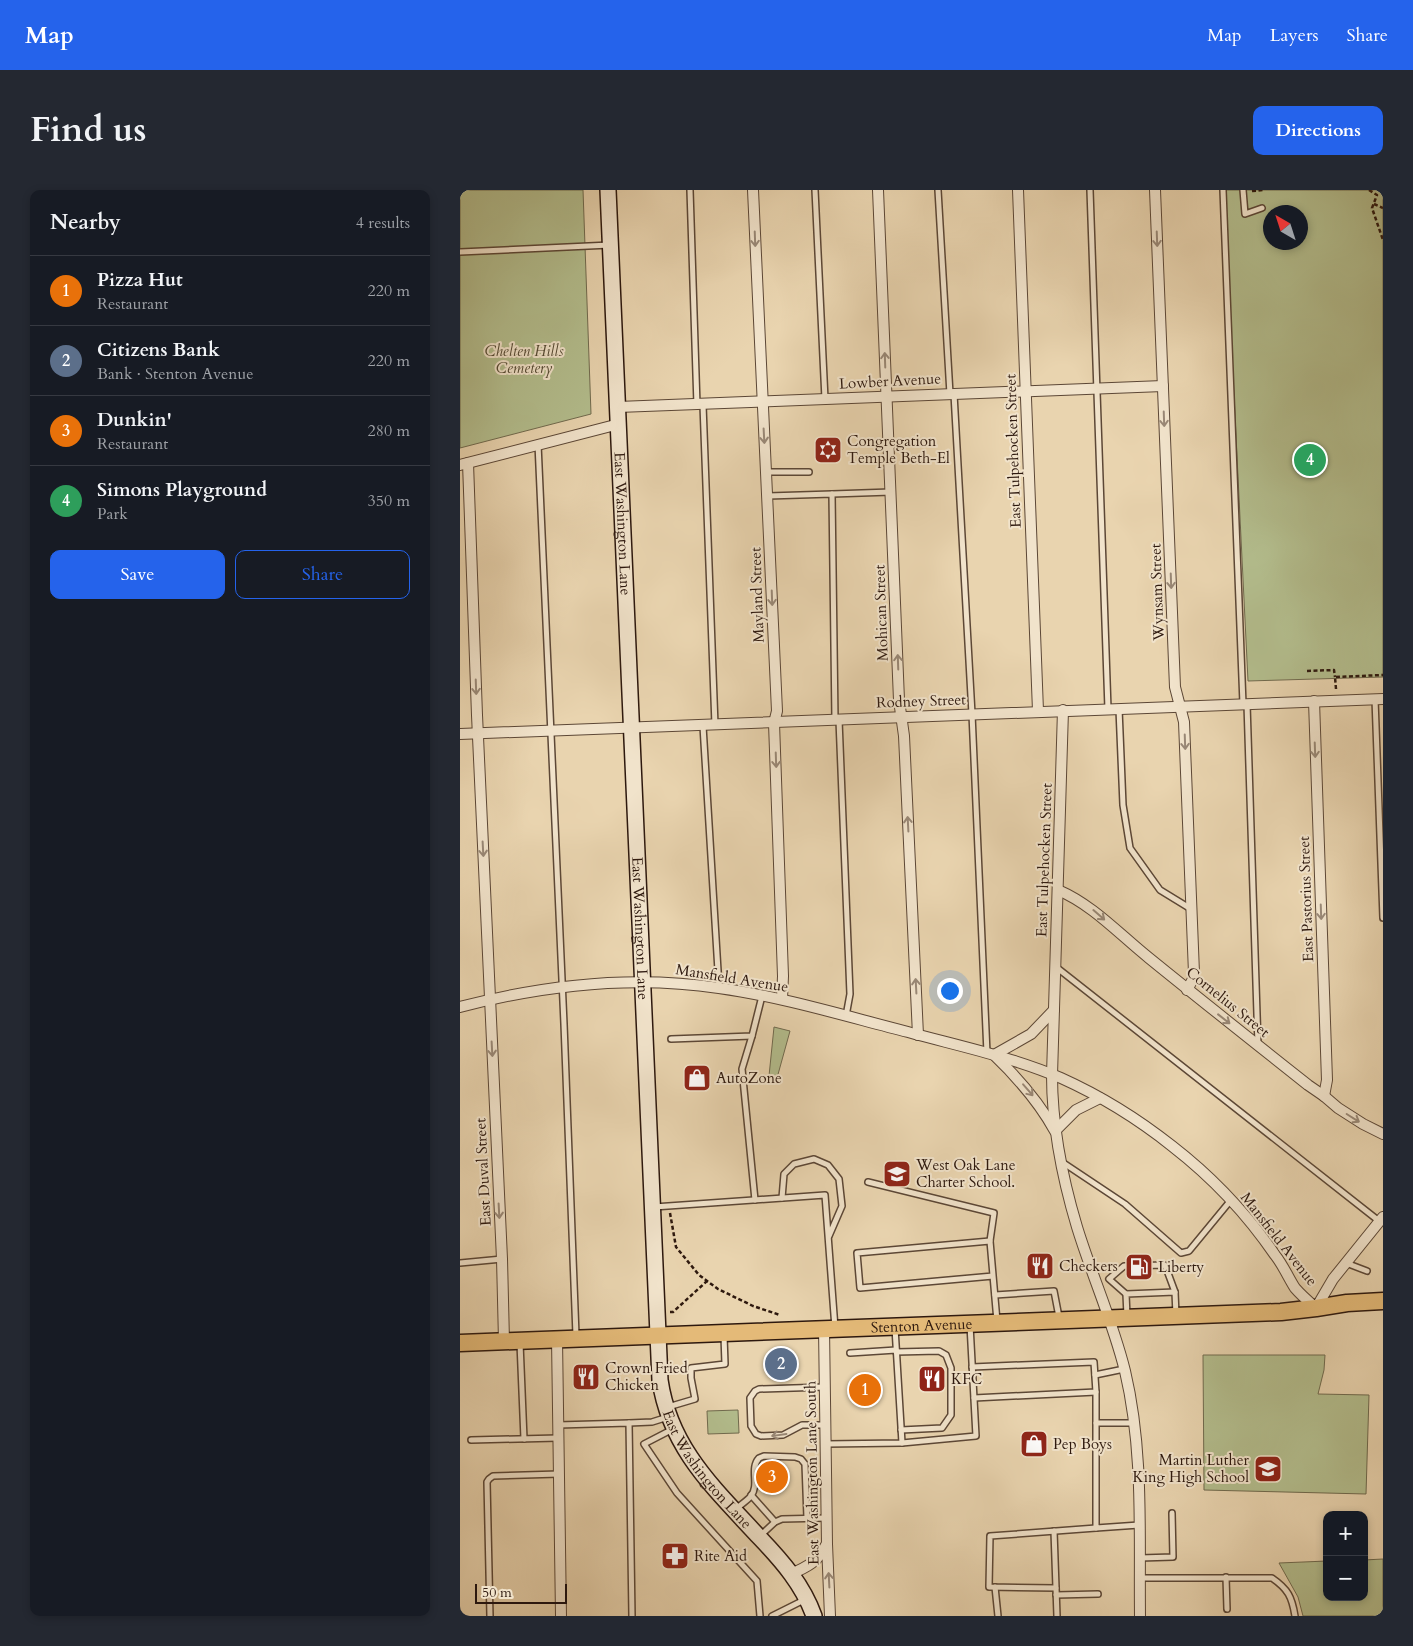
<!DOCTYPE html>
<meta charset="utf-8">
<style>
:root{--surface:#171b24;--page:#242831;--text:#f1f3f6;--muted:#9ea1a6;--line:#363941;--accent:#2563eb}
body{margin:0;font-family:Cardo,serif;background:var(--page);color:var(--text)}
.controls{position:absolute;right:15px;bottom:15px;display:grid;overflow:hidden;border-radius:10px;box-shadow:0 2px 8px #0003}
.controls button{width:45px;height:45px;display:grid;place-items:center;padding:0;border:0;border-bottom:1px solid var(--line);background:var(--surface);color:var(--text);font:25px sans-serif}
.compass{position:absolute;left:803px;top:15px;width:45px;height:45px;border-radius:50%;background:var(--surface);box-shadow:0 2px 8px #0003;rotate:321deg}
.scale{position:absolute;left:15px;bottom:12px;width:92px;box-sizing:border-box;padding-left:5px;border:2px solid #2d180e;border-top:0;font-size:14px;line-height:18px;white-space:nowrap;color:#2d180e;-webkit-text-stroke:4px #f1e3cb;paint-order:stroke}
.you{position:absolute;left:489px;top:800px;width:18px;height:18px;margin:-12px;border:4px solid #fff;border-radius:50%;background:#1a73e8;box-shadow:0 0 0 8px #1a73e833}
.badge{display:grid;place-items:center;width:32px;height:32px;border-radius:50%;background:var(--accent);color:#fff;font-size:16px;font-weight:700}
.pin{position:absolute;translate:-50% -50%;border:2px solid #fff;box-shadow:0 1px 5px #0006}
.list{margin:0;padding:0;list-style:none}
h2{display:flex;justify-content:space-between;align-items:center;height:65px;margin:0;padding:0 20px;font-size:21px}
h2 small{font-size:16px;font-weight:400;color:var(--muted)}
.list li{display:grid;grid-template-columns:32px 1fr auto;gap:15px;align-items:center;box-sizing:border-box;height:70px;padding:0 20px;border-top:1px solid var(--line)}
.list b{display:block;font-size:19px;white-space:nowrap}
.list p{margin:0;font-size:16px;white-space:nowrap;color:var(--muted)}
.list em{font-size:16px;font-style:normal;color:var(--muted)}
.actions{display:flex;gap:10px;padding:15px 20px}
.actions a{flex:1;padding:11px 0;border:1px solid var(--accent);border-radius:10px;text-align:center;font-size:18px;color:var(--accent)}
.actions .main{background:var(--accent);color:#fff}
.map{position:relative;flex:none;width:923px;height:1426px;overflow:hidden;border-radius:10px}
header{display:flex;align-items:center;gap:30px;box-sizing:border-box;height:70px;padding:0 25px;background:var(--accent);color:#fff}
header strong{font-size:24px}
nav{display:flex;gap:28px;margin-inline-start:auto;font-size:18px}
.intro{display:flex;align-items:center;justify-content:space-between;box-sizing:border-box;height:120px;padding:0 30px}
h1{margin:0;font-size:35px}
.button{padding:12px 22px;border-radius:10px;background:var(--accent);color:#fff;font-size:18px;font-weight:700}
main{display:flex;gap:30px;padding:0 30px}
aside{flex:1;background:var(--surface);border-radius:10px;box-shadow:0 2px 8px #0003}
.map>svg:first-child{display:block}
.green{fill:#b3bd8d;stroke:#706a4e;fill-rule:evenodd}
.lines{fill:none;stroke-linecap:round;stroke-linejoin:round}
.lane-casing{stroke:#5c4736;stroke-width:8}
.street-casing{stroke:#5c4736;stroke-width:12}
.secondary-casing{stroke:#2d180e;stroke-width:18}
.primary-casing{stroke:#2d180e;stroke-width:19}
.path{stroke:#2d180e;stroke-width:2.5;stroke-dasharray:4 2.5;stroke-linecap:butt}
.lane{stroke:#f1e3cb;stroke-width:5}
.street{stroke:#f1e3cb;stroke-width:10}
.secondary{stroke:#f1e3cb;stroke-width:15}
.primary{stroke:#e4ba78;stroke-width:16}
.oneway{stroke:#998876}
.labels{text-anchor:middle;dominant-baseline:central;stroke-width:4;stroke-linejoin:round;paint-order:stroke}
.park-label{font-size:15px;font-style:italic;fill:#554a34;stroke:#f1e3cb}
.street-label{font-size:15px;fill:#2d180e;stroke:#f1e3cb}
.poi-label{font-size:15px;fill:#2d180e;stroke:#f1e3cb;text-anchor:start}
</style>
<header>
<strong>Map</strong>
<nav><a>Map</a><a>Layers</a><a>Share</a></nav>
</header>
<div class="intro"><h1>Find us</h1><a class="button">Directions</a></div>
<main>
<aside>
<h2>Nearby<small>4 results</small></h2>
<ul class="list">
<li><span class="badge" style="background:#e8710a">1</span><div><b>Pizza Hut</b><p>Restaurant</p></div><em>220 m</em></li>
<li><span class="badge" style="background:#5c6f8a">2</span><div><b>Citizens Bank</b><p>Bank · Stenton Avenue</p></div><em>220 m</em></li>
<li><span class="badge" style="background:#e8710a">3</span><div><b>Dunkin'</b><p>Restaurant</p></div><em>280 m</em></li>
<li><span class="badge" style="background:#2e9e5b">4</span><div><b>Simons Playground</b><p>Park</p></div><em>350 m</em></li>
</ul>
<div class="actions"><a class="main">Save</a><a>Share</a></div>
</aside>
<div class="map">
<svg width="923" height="1426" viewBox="0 0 923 1426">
<rect width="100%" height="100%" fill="#e9d4af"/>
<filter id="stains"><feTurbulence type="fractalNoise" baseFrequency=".004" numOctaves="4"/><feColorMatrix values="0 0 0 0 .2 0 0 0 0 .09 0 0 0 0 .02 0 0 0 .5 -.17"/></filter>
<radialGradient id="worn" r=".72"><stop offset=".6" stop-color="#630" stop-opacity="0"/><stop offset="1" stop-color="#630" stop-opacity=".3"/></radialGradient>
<g class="green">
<polygon points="0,0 123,0 131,224 0,258"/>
<path d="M764 0H923V487L788 491ZM811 22H841V52H811Z"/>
<polygon points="314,837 330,841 317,888 309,886"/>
<polygon points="743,1165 865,1165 864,1180 858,1204 909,1205 906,1304 744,1300"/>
<polygon points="278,1220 279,1243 248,1244 247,1221"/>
<polygon points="923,1369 923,1426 843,1426 838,1407 819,1373 867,1371 867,1407 904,1407 904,1370"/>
</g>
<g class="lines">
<defs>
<g id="lane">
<polyline points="230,0 237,215"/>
<polyline points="355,0 365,209"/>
<polyline points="478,0 490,204"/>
<polyline points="630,0 648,519"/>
<polyline points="763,0 783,514"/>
<polyline points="783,0 785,24 802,18"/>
<polyline points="0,62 150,55"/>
<polyline points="494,204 512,524 527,863"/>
<polyline points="243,215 255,535"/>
<polyline points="78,254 104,834 116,1145"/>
<polyline points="306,282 349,282"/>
<polyline points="372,304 431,302"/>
<polyline points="308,306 372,304 375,530"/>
<polyline points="915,509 923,728"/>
<polyline points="787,514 798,855"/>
<polyline points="659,519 663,615 670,658 700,700 731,719"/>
<polyline points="379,530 390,804 386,826"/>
<polyline points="243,536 259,797"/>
<polyline points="596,777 919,1031"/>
<polyline points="292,846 282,879 295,1010"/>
<polyline points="211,849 292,846 302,806"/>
<polyline points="602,972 665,1014 721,1063 729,1061 771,1010"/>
<polyline points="408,992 534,1023 530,1051"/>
<polyline points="322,1008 324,984 334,974 354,969 368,975 379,989 382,1016 369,1046"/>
<polyline points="194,1017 365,1005 375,1138"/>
<polyline points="0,1073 42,1069"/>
<polyline points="886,1073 907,1081"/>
<polyline points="533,1086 400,1098 397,1063 530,1051 537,1131"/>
<polyline points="666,1104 649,1089 664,1076 705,1075 715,1102"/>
<polyline points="535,1105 594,1101 599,1127"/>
<polyline points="667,1126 666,1104 715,1102 716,1125"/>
<polyline points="60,1153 64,1249"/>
<polyline points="436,1162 479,1161 486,1165 491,1178 491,1225 482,1238 441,1240"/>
<polyline points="390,1163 436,1160"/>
<polyline points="512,1177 634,1172 636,1202 514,1208"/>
<polyline points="635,1185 664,1179"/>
<polyline points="365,1197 299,1199 295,1201 290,1208 291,1236 296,1244 301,1246 323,1245 342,1235 365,1235"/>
<polyline points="636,1202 636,1338 679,1335"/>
<polyline points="208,1217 235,1209 231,1188 231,1178 265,1174 264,1146"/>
<polyline points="169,1233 192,1232 208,1227"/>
<polyline points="636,1233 674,1233"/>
<polyline points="98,1235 169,1233 172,1426"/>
<polyline points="213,1239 184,1254 217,1303 297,1391 300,1426"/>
<polyline points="11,1250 98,1248"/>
<polyline points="442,1253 516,1246 510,1135"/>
<polyline points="366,1254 442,1253 435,1138"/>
<polyline points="291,1305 315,1332"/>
<path d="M276 1319C280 1315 287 1311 291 1306 300 1294 289 1279 299 1268L304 1266 335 1267 341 1269 345 1274 347 1328"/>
<polyline points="594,1341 597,1426"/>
<polyline points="301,1345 315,1332 322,1329 367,1328"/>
<polyline points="680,1368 713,1367 712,1323"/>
<polyline points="766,1387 767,1419"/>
<path d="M680 1388H812C828 1399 832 1407 835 1426"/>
<polyline points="535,1397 538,1426"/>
<polyline points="596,1398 529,1397 530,1346 636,1338"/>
<polyline points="596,1405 638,1404"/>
<polyline points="30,1426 27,1292 29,1289 33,1286 99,1284"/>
<polyline points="312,1426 346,1409"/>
</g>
<g id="street">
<polyline points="293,0 317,521 314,533 323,786 322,809"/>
<polyline points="418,0 439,510 444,546 458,845"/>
<polyline points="558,0 578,521"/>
<polyline points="695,0 715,497 724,532 734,783 733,789 727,800"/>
<polyline points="158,217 703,196"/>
<polyline points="8,273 17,525 42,1069 44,1151"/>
<polyline points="0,275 159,234"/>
<polyline points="854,511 867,890 864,906"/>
<path d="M603 520 592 885C592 937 602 987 617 1037 632 1086 653 1132 665 1181 684 1261 679 1344 680 1426"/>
<polyline points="0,544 923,509"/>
<path d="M598 700C633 715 659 744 689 768 742 811 795 853 848 895L864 906 878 918 903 934 923 944"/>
<path d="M0 817C84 795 173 785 259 798 323 807 385 826 448 842 499 856 552 867 601 888 641 906 678 929 712 956 752 987 787 1024 815 1065 823 1075 828 1087 835 1098 841 1105 849 1112 856 1118L873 1089 923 1027"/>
<path d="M594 820 571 844 534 865C558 888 579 912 595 941L616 920 640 908"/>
<polyline points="364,1138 367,1354 370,1426"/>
<polyline points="97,1149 101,1426"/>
<path d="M331 1384C347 1377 359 1371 366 1355"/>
</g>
<g id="secondary">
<path id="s1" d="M148 0 200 1190C210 1259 255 1299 300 1348 322 1371 343 1395 354 1426"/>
</g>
<g id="primary">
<path id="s2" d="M0 1153 821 1122 856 1118 887 1113 923 1111"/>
</g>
</defs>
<use href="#lane" class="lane-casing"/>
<use href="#street" class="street-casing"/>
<use href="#secondary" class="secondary-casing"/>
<use href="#primary" class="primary-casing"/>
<g class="path">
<polyline points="909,0 917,5 912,18 923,50"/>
<polyline points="792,1 803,0"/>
<polyline points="914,14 923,18"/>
<polyline points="847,481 874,480 875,487"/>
<polyline points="876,499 875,487 923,485"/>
<polyline points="210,1023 216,1057 239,1085 258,1099 293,1116 320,1125"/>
<polyline points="210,1122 213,1122 247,1091"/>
</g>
<use href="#lane" class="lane"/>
<use href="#street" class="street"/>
<use href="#secondary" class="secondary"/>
<use href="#primary" class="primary"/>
</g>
<defs><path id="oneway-shaft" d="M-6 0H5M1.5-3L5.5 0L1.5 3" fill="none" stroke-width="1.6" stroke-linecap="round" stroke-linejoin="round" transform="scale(1.25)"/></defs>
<g class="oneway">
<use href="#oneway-shaft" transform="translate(295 49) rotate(88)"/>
<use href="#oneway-shaft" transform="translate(697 49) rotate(88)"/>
<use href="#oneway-shaft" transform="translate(425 170) rotate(-92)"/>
<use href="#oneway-shaft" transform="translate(704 229) rotate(88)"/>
<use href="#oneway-shaft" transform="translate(304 246) rotate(87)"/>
<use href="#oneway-shaft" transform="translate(711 391) rotate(88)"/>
<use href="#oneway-shaft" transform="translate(312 408) rotate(88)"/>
<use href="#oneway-shaft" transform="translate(438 472) rotate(-92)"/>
<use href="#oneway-shaft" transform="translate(16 497) rotate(88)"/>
<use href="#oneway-shaft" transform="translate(725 552) rotate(88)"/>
<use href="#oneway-shaft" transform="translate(855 560) rotate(88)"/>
<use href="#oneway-shaft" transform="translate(316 570) rotate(88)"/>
<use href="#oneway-shaft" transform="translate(448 634) rotate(-93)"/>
<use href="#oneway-shaft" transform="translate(23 659) rotate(87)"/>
<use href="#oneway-shaft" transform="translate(861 722) rotate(88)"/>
<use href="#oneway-shaft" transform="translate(639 725) rotate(41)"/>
<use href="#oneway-shaft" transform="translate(456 796) rotate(-93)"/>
<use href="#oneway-shaft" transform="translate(764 829) rotate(38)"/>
<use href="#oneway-shaft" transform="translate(32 859) rotate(87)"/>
<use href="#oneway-shaft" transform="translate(568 900) rotate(49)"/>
<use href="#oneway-shaft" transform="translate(893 928) rotate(32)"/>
<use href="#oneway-shaft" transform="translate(39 1021) rotate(87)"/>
<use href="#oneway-shaft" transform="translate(319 1245) rotate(172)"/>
<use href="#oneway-shaft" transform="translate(369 1390) rotate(-93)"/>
</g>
<defs>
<symbol id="synagogue-square" viewBox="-11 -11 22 22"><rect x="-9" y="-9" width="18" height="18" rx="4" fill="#8f2418" stroke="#f1e3cb"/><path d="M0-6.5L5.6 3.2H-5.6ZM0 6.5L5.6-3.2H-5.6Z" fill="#fff"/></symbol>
<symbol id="shop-square" viewBox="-11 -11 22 22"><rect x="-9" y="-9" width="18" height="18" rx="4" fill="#8f2418" stroke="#f1e3cb"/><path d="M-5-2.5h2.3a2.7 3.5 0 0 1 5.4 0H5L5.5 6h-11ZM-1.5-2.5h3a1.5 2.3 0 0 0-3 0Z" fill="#fff"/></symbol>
<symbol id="school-square" viewBox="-11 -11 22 22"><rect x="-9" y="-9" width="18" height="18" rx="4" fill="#8f2418" stroke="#f1e3cb"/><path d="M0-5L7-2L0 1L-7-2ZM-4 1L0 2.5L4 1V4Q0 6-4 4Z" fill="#fff"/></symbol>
<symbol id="restaurant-square" viewBox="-11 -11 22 22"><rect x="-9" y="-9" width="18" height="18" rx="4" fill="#8f2418" stroke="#f1e3cb"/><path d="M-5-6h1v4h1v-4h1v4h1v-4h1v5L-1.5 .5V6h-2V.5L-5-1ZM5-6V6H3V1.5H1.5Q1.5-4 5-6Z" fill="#fff"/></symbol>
<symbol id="fuel-square" viewBox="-11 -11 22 22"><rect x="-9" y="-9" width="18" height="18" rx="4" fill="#8f2418" stroke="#f1e3cb"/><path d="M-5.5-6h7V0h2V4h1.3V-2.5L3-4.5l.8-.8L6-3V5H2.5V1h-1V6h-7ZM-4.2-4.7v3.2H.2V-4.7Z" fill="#fff"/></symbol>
<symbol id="pharmacy-square" viewBox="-11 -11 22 22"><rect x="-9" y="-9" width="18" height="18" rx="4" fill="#8f2418" stroke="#f1e3cb"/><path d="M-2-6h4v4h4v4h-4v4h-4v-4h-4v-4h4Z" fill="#fff"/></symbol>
</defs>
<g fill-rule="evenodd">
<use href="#synagogue-square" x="352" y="244" width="32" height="32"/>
<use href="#shop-square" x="221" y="872" width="32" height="32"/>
<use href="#school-square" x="421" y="968" width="32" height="32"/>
<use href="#restaurant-square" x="564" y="1060" width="32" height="32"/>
<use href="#fuel-square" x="663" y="1061" width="32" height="32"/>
<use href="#restaurant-square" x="110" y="1171" width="32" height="32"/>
<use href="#restaurant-square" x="456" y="1173" width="32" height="32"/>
<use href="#shop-square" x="558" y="1238" width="32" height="32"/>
<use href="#school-square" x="792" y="1263" width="32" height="32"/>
<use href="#pharmacy-square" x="199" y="1350" width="32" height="32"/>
</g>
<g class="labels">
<g class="park-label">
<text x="64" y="161">Chelten Hills<tspan x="64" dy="17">Cemetery</tspan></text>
</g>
<g class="street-label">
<text transform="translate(430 191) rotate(-3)">Lowber Avenue</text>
<text transform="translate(553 261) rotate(-92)">East Tulpehocken Street</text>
<text stroke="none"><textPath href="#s1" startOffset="334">East Washington Lane</textPath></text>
<text transform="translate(697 402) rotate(-92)">Wynsam Street</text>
<text transform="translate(297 405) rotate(-92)">Mayland Street</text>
<text transform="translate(421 423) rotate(-92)">Mohican Street</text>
<text transform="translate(461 511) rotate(-2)">Rodney Street</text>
<text transform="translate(584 670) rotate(-88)">East Tulpehocken Street</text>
<text transform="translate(846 709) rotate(-92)">East Pastorius Street</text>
<text stroke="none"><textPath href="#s1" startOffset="739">East Washington Lane</textPath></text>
<text transform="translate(272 788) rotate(9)">Mansfield Avenue</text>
<text transform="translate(768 812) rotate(39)">Cornelius Street</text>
<text transform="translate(23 982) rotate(-93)">East Duval Street</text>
<text transform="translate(819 1049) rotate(52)">Mansfield Avenue</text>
<text stroke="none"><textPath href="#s2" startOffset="462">Stenton Avenue</textPath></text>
<text stroke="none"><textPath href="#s1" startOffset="1294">East Washington Lane</textPath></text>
<text transform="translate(352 1283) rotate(-91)">East Washington Lane South</text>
</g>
<g class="poi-label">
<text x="387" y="251">Congregation<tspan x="387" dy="17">Temple Beth-El</tspan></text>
<text x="256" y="888">AutoZone</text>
<text x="456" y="975">West Oak Lane<tspan x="456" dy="17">Charter School.</tspan></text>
<text x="599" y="1076">Checkers</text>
<text x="698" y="1077">Liberty</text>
<text x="145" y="1178">Crown Fried<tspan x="145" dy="17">Chicken</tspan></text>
<text x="491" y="1189">KFC</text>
<text x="593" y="1254">Pep Boys</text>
<text x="789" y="1270" text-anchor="end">Martin Luther<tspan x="789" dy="17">King High School</tspan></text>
<text x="234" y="1366">Rite Aid</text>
</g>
</g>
<rect width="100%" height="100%" filter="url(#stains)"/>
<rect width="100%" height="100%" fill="url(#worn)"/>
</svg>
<div class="controls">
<button>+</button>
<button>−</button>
</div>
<svg class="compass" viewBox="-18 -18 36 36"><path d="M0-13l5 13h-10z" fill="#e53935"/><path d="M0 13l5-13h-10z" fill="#9ea1a6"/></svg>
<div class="scale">50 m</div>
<div class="you"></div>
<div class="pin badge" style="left:405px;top:1200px;background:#e8710a">1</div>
<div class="pin badge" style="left:321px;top:1174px;background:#5c6f8a">2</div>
<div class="pin badge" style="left:312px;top:1287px;background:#e8710a">3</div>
<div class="pin badge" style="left:850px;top:270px;background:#2e9e5b">4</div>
</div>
</main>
